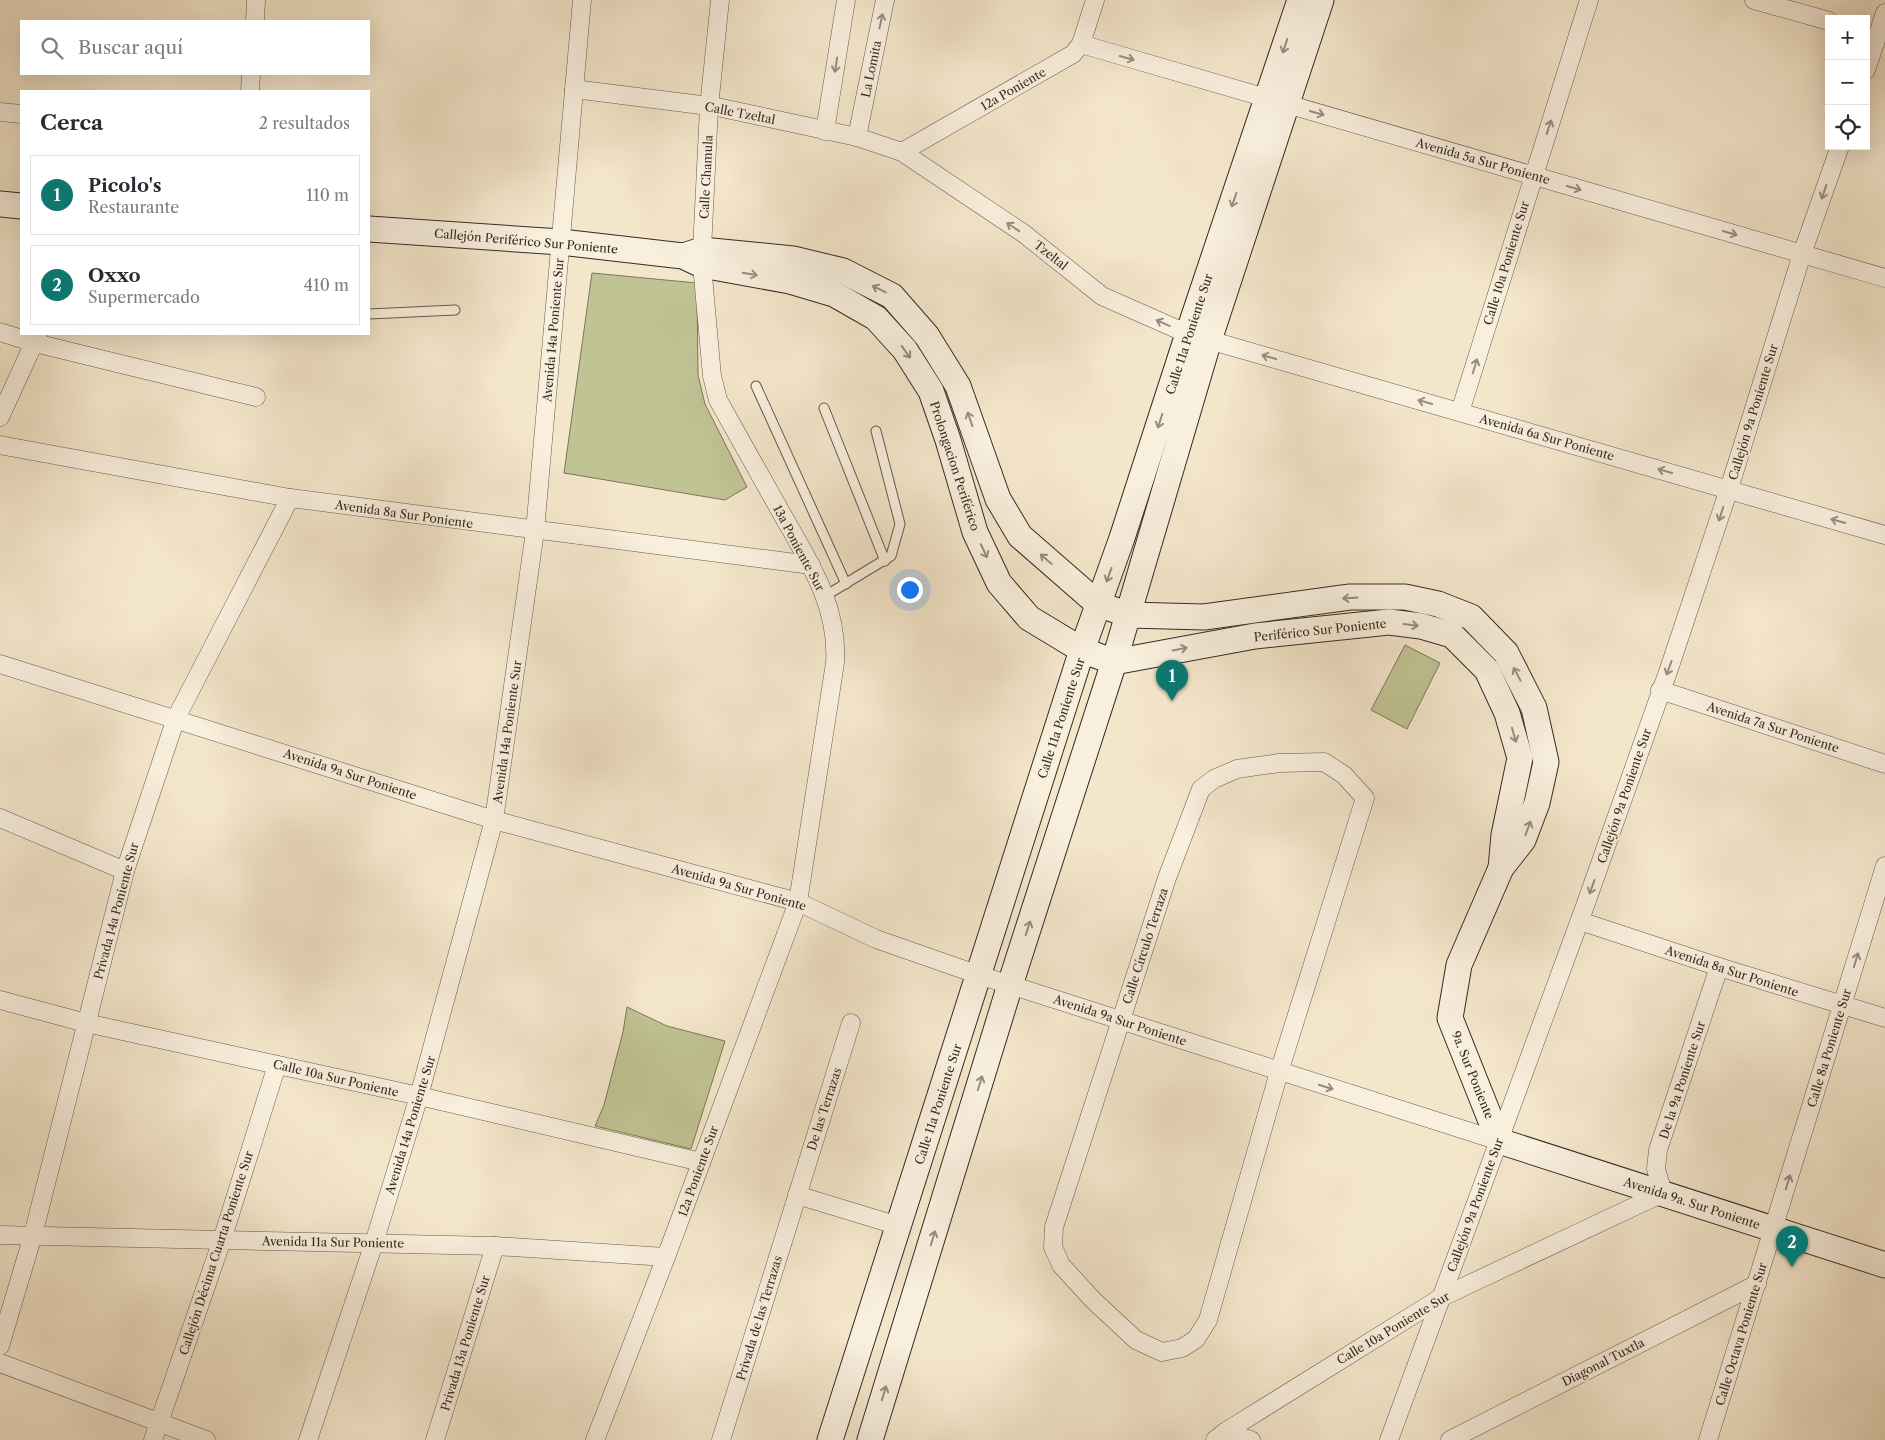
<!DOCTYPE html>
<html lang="es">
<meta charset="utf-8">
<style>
:root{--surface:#fff;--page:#f2f2f3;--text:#2b2b33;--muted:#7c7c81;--line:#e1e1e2;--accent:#0f766e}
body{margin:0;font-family:"Libre Caslon Text",serif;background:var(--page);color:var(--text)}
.controls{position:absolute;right:15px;top:15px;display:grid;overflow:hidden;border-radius:0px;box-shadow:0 5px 20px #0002}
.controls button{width:45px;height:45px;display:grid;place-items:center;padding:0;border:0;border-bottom:1px solid var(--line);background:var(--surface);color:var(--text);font:25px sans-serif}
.you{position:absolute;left:909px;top:589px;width:18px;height:18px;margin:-12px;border:4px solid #fff;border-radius:50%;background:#1a73e8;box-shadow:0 0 0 8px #1a73e833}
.badge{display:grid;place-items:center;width:32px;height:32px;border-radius:50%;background:var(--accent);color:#fff;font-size:16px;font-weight:700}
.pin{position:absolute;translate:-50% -41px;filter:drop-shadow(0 1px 2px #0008)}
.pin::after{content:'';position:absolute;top:26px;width:18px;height:15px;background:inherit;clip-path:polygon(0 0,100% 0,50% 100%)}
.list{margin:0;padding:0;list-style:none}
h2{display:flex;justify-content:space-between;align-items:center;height:65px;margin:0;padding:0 20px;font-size:21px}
h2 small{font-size:16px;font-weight:400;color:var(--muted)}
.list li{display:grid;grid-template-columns:32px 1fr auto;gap:15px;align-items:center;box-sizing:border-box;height:80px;margin:0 10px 10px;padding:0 10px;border:1px solid var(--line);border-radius:0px}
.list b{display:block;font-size:19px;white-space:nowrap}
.list p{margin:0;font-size:16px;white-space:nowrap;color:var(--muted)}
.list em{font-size:16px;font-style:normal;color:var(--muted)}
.icon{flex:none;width:28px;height:28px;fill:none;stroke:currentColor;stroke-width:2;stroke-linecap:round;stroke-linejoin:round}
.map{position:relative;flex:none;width:1885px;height:1440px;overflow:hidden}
.search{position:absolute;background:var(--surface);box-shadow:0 5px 20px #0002;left:20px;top:20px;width:350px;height:55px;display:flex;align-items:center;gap:12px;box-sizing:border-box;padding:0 18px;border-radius:0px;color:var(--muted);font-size:19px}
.panel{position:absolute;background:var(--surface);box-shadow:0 5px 20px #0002;left:20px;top:90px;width:350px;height:245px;border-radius:0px}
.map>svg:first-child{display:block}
.green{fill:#c0c394;stroke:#7b775b}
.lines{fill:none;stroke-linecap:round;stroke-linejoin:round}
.service-casing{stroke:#665a4c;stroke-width:11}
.minor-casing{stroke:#665a4c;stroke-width:19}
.secondary-casing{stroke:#362b22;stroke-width:27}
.service{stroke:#f8efdd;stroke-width:9}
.minor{stroke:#f8efdd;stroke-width:18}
.secondary{stroke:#f8efdd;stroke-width:25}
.oneway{stroke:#978d80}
.labels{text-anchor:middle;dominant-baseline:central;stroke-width:4;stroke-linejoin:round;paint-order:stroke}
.street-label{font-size:12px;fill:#362b22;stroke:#f8efdd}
</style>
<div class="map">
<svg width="1885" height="1440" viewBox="0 0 1885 1440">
<rect width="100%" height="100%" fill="#f4e6cb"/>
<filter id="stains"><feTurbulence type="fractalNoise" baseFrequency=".004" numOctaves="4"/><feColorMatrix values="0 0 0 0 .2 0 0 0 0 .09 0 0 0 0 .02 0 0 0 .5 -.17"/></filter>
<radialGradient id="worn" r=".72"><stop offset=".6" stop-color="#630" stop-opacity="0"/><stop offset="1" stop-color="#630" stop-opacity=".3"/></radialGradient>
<g class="green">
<polygon points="592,273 697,283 698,375 705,404 747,487 725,500 564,473"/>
<polygon points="1405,645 1440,663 1407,729 1371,710"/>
<polygon points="627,1007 667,1026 725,1041 691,1149 595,1126 604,1105 623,1032"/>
</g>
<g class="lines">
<defs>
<g id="service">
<polyline points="369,314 455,310"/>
<polyline points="756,386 846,584"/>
<polyline points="824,408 885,561"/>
<polyline points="825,596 891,556 900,524 876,431"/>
</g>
<g id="minor">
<polyline points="1754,0 1829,21"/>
<polyline points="255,21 256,0"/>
<polyline points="1081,44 1885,278"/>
<polyline points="1866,70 1885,13"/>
<polyline points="574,89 717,107 857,137 902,152 1023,233 1102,296 1188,334 1885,535"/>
<polyline points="250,91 251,74"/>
<polyline points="0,112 21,114"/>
<polyline points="825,131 846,0"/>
<polyline points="857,137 885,0"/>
<polyline points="902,152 1073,54 1081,44 1095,0"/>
<polyline points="0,332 35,343 256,397"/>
<polyline points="1460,412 1589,0"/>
<polyline points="0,417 38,334"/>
<polyline points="0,445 290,498 811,565"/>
<polyline points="0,664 494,820 798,902 876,939 979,975 1499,1141"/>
<polyline points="1660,690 1885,764"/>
<polygon points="1324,762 1344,775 1365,798 1279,1072 1208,1320 1196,1339 1182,1348 1162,1352 1136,1340 1093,1300 1061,1265 1053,1247 1054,1227 1167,878 1201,789 1214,779 1237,769 1279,763"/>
<polyline points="0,818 125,871"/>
<polyline points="1580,921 1719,967 1885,1018"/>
<polyline points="0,1000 86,1023 419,1096 701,1162"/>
<polyline points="797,1195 899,1226"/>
<polyline points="0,1235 495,1246 666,1257"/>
<polyline points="0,1346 33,1235 125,871 176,718 290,498"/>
<polyline points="0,1363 206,1440"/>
<polyline points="1225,1432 1251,1440"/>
<polyline points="153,1440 222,1240 277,1065"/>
<polyline points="308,1440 374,1243 419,1096 494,820 535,531 582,0"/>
<polyline points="435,1440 495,1246"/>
<path d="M595 1440 666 1257 798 902 835 663C839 604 806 557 778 507 758 472 738 436 718 400L712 376 702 265V250L709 107 720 0"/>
<polyline points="721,1440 851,1023"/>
<polyline points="1215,1440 1225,1432 1442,1297 1663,1193 1656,1169 1658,1150 1719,967"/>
<polyline points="1389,1440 1585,906 1669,669 1729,489 1802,254 1840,146"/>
<polyline points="1450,1440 1757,1284"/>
<polyline points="1708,1440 1885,866"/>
</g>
<g id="secondary">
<polyline points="0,204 21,206"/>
<polyline points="369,229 561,242 683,256 702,265 790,281 834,294 876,318 905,350 931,391 948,440 975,532 999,583 1029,618 1082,650 1114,662 1255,636 1389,622 1421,626 1452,635 1487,670 1507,713 1520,758 1504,835 1501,868"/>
<polyline points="683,256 702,250 793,259 843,271 892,296 927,336 958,386 998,499 1020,536 1098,604 1129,615 1204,617 1350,597 1405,597 1438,604 1471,617 1506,653 1534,708 1546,762 1537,803 1523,840 1501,868 1459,965 1450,1018 1499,1141 1885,1265"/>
<polyline points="830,1440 1082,650 1122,538 1188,334 1300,0"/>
<polyline points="870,1440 1010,985 1114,662 1209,340 1321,0"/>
</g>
</defs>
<use href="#service" class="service-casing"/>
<use href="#minor" class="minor-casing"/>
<use href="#secondary" class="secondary-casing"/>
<use href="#service" class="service"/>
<use href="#minor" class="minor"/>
<use href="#secondary" class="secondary"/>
</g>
<defs><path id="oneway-shaft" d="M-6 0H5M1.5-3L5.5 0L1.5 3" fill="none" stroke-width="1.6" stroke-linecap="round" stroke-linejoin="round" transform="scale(1.25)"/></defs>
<g class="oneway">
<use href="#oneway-shaft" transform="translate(881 21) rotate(-78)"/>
<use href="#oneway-shaft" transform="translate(1285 46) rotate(108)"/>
<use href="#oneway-shaft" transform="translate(1127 58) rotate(16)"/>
<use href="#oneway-shaft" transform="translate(836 65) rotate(99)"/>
<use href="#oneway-shaft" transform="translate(1317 113) rotate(16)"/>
<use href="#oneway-shaft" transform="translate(1549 127) rotate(-72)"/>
<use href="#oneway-shaft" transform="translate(1574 188) rotate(16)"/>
<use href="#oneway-shaft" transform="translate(1824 192) rotate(109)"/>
<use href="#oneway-shaft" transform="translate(1234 200) rotate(109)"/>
<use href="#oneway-shaft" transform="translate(1013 227) rotate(-146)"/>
<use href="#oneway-shaft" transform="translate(1730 233) rotate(16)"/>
<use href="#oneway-shaft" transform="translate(750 274) rotate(10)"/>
<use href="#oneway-shaft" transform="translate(879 289) rotate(-153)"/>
<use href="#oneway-shaft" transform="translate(1163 323) rotate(-156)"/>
<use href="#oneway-shaft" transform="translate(906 352) rotate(54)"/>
<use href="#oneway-shaft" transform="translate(1269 357) rotate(-164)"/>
<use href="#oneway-shaft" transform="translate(1475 366) rotate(-73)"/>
<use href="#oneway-shaft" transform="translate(1425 402) rotate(-164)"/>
<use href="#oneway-shaft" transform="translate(970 419) rotate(-109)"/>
<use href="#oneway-shaft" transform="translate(1160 421) rotate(108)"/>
<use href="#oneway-shaft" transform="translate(1665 471) rotate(-164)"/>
<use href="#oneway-shaft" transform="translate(1721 514) rotate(108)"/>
<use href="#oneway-shaft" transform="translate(1838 521) rotate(-164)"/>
<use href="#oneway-shaft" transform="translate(984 551) rotate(65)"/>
<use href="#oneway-shaft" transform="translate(1046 559) rotate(-139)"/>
<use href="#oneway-shaft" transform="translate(1109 575) rotate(110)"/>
<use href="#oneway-shaft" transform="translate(1350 598) rotate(176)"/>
<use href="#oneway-shaft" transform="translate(1411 625) rotate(7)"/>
<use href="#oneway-shaft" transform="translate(1180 649) rotate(-11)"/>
<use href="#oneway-shaft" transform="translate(1669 668) rotate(110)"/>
<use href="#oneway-shaft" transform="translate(1517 674) rotate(-118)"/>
<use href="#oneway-shaft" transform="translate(1514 735) rotate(74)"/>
<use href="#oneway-shaft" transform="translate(1528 828) rotate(-70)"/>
<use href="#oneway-shaft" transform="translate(1592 887) rotate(109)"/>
<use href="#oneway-shaft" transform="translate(1028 928) rotate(-72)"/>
<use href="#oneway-shaft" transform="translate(1856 960) rotate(-73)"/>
<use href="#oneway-shaft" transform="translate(980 1083) rotate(-73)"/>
<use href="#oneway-shaft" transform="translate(1326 1087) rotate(18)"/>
<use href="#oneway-shaft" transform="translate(1788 1182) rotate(-73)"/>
<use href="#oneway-shaft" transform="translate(933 1238) rotate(-73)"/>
<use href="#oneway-shaft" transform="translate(884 1393) rotate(-73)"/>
</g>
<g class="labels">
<g class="street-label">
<text transform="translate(871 69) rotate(-78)">La Lomita</text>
<text transform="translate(1013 89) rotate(-30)">12a Poniente</text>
<text transform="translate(740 113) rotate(11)">Calle Tzeltal</text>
<text transform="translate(1483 161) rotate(16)">Avenida 5a Sur Poniente</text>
<text transform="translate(706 177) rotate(-87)">Calle Chamula</text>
<text transform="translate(526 241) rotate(5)">Callejón Periférico Sur Poniente</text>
<text transform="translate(1051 255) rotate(38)">Tzeltal</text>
<text transform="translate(1506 263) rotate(-73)">Calle 10a Poniente Sur</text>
<text transform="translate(553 330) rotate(-85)">Avenida 14a Poniente Sur</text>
<text transform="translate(1189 334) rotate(-72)">Calle 11a Poniente Sur</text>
<text transform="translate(1753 412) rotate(-73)">Callejón 9a Poniente Sur</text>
<text transform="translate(1547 437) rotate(16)">Avenida 6a Sur Poniente</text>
<text transform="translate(955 466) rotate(72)">Prolongacion Periférico</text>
<text transform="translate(404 514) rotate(8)">Avenida 8a Sur Poniente</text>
<text transform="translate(799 548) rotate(62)">13a Poniente Sur</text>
<text transform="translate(1320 630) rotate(-6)">Periférico Sur Poniente</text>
<text transform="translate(1061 718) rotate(-72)">Calle 11a Poniente Sur</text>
<text transform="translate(1773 727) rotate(18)">Avenida 7a Sur Poniente</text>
<text transform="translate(507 732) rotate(-82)">Avenida 14a Poniente Sur</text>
<text transform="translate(350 774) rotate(18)">Avenida 9a Sur Poniente</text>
<text transform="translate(1624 796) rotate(-71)">Callejón 9a Poniente Sur</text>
<text transform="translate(739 887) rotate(16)">Avenida 9a Sur Poniente</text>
<text transform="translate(116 911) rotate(-75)">Privada 14a Poniente Sur</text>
<text transform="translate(1145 946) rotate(-72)">Calle Círculo Terraza</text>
<text transform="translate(1732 971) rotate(18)">Avenida 8a Sur Poniente</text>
<text transform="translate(1120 1020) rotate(18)">Avenida 9a Sur Poniente</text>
<text transform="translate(1829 1048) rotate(-73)">Calle 8a Poniente Sur</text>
<text transform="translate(1473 1075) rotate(68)">9a. Sur Poniente</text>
<text transform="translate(336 1078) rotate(13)">Calle 10a Sur Poniente</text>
<text transform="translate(1682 1080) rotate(-72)">De la 9a Poniente Sur</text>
<text transform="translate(938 1104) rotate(-72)">Calle 11a Poniente Sur</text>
<text transform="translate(824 1109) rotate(-72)">De las Terrazas</text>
<text transform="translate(410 1125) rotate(-73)">Avenida 14a Poniente Sur</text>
<text transform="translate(698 1171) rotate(-70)">12a Poniente Sur</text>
<text transform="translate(1692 1203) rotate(18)">Avenida 9a. Sur Poniente</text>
<text transform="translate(1475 1205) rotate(-70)">Callejón 9a Poniente Sur</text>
<text transform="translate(333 1242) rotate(1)">Avenida 11a Sur Poniente</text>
<text transform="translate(216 1253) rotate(-72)">Callejón Décima Cuarta Poniente Sur</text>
<text transform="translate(759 1318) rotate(-73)">Privada de las Terrazas</text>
<text transform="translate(1393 1328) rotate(-31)">Calle 10a Poniente Sur</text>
<text transform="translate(1741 1334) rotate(-73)">Calle Octava Poniente Sur</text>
<text transform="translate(465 1343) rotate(-73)">Privada 13a Poniente Sur</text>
<text transform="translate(1603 1362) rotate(-27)">Diagonal Tuxtla</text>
</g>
</g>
<rect width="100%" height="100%" filter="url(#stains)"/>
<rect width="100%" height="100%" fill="url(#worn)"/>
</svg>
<div class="controls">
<button>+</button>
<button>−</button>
<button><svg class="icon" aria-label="locate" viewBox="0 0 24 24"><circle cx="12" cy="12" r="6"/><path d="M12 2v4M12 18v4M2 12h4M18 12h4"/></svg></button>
</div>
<div class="you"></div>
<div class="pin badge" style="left:1172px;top:701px">1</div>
<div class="pin badge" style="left:1792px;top:1267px">2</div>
<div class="search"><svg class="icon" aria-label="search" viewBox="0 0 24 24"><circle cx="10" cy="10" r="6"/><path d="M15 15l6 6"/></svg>Buscar aquí</div>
<section class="panel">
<h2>Cerca<small>2 resultados</small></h2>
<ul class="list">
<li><span class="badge">1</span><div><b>Picolo's</b><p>Restaurante</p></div><em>110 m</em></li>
<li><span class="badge">2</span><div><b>Oxxo</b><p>Supermercado</p></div><em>410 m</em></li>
</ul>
</section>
</div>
